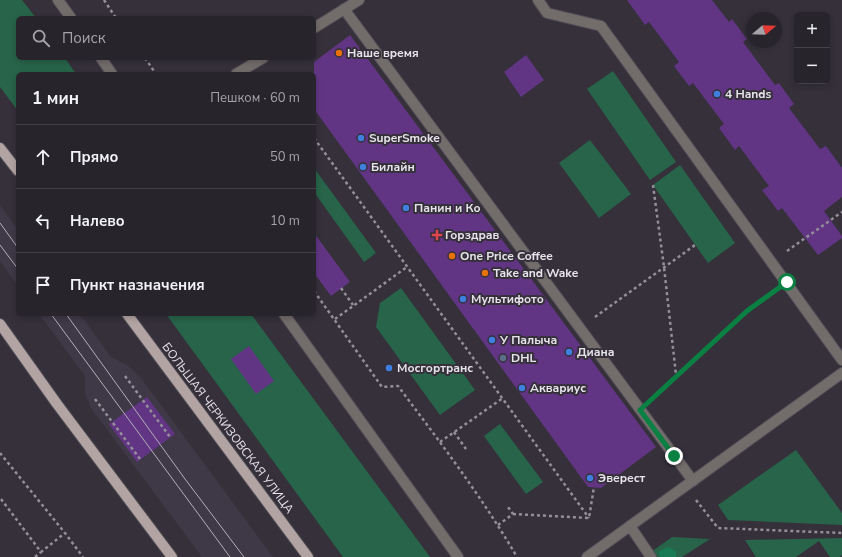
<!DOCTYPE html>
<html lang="ru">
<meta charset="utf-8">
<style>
:root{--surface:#28242c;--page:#343038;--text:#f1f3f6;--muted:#a5a4a9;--line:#444148}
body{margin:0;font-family:"Nunito Sans",sans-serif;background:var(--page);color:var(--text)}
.controls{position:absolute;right:12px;top:12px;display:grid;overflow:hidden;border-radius:6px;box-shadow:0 2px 6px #0003}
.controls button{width:36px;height:36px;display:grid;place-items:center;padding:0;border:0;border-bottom:1px solid var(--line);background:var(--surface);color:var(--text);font:20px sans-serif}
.compass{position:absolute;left:746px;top:12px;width:36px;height:36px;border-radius:50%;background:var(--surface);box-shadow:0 2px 6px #0003;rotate:71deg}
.stop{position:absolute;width:12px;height:12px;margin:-9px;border:3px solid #0b8043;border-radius:50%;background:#fff}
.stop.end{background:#0b8043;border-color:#fff;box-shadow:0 1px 4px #0008}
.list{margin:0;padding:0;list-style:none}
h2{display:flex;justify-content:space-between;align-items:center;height:52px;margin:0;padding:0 16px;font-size:17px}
h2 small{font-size:13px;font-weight:400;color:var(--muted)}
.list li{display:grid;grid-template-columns:26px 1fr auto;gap:12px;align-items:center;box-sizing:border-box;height:64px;padding:0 16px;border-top:1px solid var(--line)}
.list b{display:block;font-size:15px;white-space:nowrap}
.list em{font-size:13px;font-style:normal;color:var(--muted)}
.icon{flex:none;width:22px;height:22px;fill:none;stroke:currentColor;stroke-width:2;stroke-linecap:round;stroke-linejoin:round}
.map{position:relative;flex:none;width:842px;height:557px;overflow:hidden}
.search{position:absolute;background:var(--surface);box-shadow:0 2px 6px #0003;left:16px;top:16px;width:300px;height:44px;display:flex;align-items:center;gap:10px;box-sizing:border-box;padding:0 14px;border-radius:6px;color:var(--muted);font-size:15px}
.panel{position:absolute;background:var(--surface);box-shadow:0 2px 6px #0003;left:16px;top:72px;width:300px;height:244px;border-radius:6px}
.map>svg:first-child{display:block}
.built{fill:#3f3847}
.green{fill:#27644a}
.forest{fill:#197a56}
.building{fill:#613583}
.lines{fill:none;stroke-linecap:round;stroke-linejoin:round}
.minor-casing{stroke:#514d56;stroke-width:12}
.major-casing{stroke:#514d56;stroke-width:12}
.path{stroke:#948f98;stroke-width:2.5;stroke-dasharray:3 3;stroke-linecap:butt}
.minor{stroke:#726c6b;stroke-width:10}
.major{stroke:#b2a4a3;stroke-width:10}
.tram{stroke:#b3afb7;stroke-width:1}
.route{stroke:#0b8043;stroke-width:5}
.food-dot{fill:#e8710a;stroke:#35303a;stroke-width:1.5}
.shop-dot{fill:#3f7fe0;stroke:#35303a;stroke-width:1.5}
.health-dot{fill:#e0444e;stroke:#35303a;stroke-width:1.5}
.service-dot{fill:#5c6f8a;stroke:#35303a;stroke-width:1.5}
.labels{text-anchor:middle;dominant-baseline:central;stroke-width:4;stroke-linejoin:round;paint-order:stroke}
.poi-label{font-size:12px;font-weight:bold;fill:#e7e3ea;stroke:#35303a;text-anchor:start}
.street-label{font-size:12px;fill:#e7e3ea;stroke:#35303a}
</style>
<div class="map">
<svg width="842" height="557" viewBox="0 0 842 557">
<rect width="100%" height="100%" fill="#35303a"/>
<g class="built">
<polygon points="0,205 18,230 18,286 0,261"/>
<polygon points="39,314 80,314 111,357 127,365 141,378 273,557 202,557 91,408 85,393 85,376"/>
</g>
<g class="green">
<polygon points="0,0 22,0 36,18 18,18 18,58 65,58 76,74 18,74 18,111 0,87"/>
<polygon points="613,71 676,162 650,180 587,89"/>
<polygon points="590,140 631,194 599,218 559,163"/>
<polygon points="680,165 735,243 708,263 653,185"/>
<polygon points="314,168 376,253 364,262 314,192"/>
<polygon points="401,288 475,390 440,415 376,327 380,303"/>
<polygon points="166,314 251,314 430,557 343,557"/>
<polygon points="500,424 543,482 526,494 484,436"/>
<polygon points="796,450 842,513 842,525 728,520 718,505"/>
<polygon points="672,537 710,539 682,557 676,557 676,551 658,552 660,557 654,557 651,552"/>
<polygon points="842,538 842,555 840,557 830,557 819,541 796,557 756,557 745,540"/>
</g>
<polygon class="forest" points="668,547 676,551 676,557 660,557 658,552"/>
<g class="building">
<polygon points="627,0 712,0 729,22 732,19 747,39 743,42 775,85 779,83 794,104 789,108 820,149 826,146 842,168 842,197 824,211 842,236 842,238 818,255 782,208 778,211 762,190 769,186 739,146 735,150 719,128 724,124 693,83 689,86 674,66 679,62 649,22 645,25"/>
<polygon points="350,35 656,447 601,488 588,487 314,109 314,62"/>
<polygon points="526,55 544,80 521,97 504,72"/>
<polygon points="314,233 350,282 331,296 314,273"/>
<polygon points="249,346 274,381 256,394 231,359"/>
<polygon points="147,397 175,434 137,462 109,424"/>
</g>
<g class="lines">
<defs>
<g id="minor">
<polyline points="58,0 71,18"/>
<polyline points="538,0 547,13 601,26 842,360"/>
<polyline points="344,9 693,481"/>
<polyline points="314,28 359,0"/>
<polyline points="101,58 112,74"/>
<polyline points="236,74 263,58"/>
<polyline points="284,314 458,557"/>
<polyline points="630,526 651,557"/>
<polyline points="587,557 842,373"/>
</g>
<g id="major">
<polyline points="0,148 18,171"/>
<polyline points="127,314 308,557"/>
<polyline points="0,324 57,404 172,557"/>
</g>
</defs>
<use href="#minor" class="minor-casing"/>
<use href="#major" class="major-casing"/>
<g class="path">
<polyline points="104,0 116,18"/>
<polyline points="145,58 156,74"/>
<polyline points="314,138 589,518"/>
<polyline points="653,185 664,267 676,375"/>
<polyline points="787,251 842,212"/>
<polyline points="341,288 353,305"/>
<path d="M314 291 382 387 398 386C440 442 482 497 517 557"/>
<polyline points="595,317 695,245"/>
<polyline points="335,319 407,267"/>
<polyline points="125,376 170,437"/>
<polyline points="654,397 747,311 772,293"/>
<polyline points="95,399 140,459"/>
<polyline points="454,432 466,449"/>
<polyline points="440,442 503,398"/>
<polyline points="0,453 65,533 83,557"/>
<polyline points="1,499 41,552 65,533"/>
<polyline points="696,500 718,528 842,533"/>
<polyline points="513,514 589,518 594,487"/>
<polyline points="498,525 513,514 508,507"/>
<polyline points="35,557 41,552"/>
</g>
<use href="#minor" class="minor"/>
<use href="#major" class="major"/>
<g class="tram">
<polyline points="0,223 18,248"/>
<polyline points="0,245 18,269"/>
<polyline points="51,314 230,557"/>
<polyline points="66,314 185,479 244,557"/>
</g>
</g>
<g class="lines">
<polyline class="route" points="674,456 640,410 747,311 787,282"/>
</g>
<g class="food-dot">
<circle cx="339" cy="53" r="4"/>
<circle cx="452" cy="256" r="4"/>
<circle cx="485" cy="273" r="4"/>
</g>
<g class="shop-dot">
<circle cx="717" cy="94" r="4"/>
<circle cx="361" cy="138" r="4"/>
<circle cx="363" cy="167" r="4"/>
<circle cx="406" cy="208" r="4"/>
<circle cx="463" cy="299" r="4"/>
<circle cx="492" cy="340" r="4"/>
<circle cx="569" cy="352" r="4"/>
<circle cx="389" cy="368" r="4"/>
<circle cx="522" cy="388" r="4"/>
<circle cx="590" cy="478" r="4"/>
</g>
<path class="health-dot" d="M435 229h4v4h4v4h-4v4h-4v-4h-4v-4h4z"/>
<circle class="service-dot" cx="503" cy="358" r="4"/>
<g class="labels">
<g class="poi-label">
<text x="347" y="53">Наше время</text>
<text x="725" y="94">4 Hands</text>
<text x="369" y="138">SuperSmoke</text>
<text x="371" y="167">Билайн</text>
<text x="414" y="208">Панин и Ко</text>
<text x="445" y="235">Горздрав</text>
<text x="460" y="256">One Price Coffee</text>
<text x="493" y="273">Take and Wake</text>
<text x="471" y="299">Мультифото</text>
<text x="500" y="340">У Палыча</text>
<text x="577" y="352">Диана</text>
<text x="511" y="358">DHL</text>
<text x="397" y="368">Мосгортранс</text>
<text x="530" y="388">Аквариус</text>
<text x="598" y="478">Эверест</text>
</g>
<g class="street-label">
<text transform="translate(228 428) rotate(53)">БОЛЬШАЯ ЧЕРКИЗОВСКАЯ УЛИЦА</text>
</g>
</g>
</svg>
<div class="controls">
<button>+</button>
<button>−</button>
</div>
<svg class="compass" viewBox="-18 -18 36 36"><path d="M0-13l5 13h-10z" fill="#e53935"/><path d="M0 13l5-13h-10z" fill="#a5a4a9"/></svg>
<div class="stop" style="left:787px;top:282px"></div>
<div class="stop end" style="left:674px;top:456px"></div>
<div class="search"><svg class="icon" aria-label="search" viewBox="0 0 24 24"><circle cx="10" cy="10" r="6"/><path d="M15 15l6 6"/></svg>Поиск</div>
<section class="panel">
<h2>1 мин<small>Пешком · 60 m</small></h2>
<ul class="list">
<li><svg class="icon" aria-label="ahead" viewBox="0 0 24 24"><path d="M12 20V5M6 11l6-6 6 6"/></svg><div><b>Прямо</b></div><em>50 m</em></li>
<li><svg class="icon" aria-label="left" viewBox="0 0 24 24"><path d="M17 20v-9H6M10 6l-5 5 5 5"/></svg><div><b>Налево</b></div><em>10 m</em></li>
<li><svg class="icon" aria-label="arrive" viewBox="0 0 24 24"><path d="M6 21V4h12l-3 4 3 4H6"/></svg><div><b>Пункт назначения</b></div></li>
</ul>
</section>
</div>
